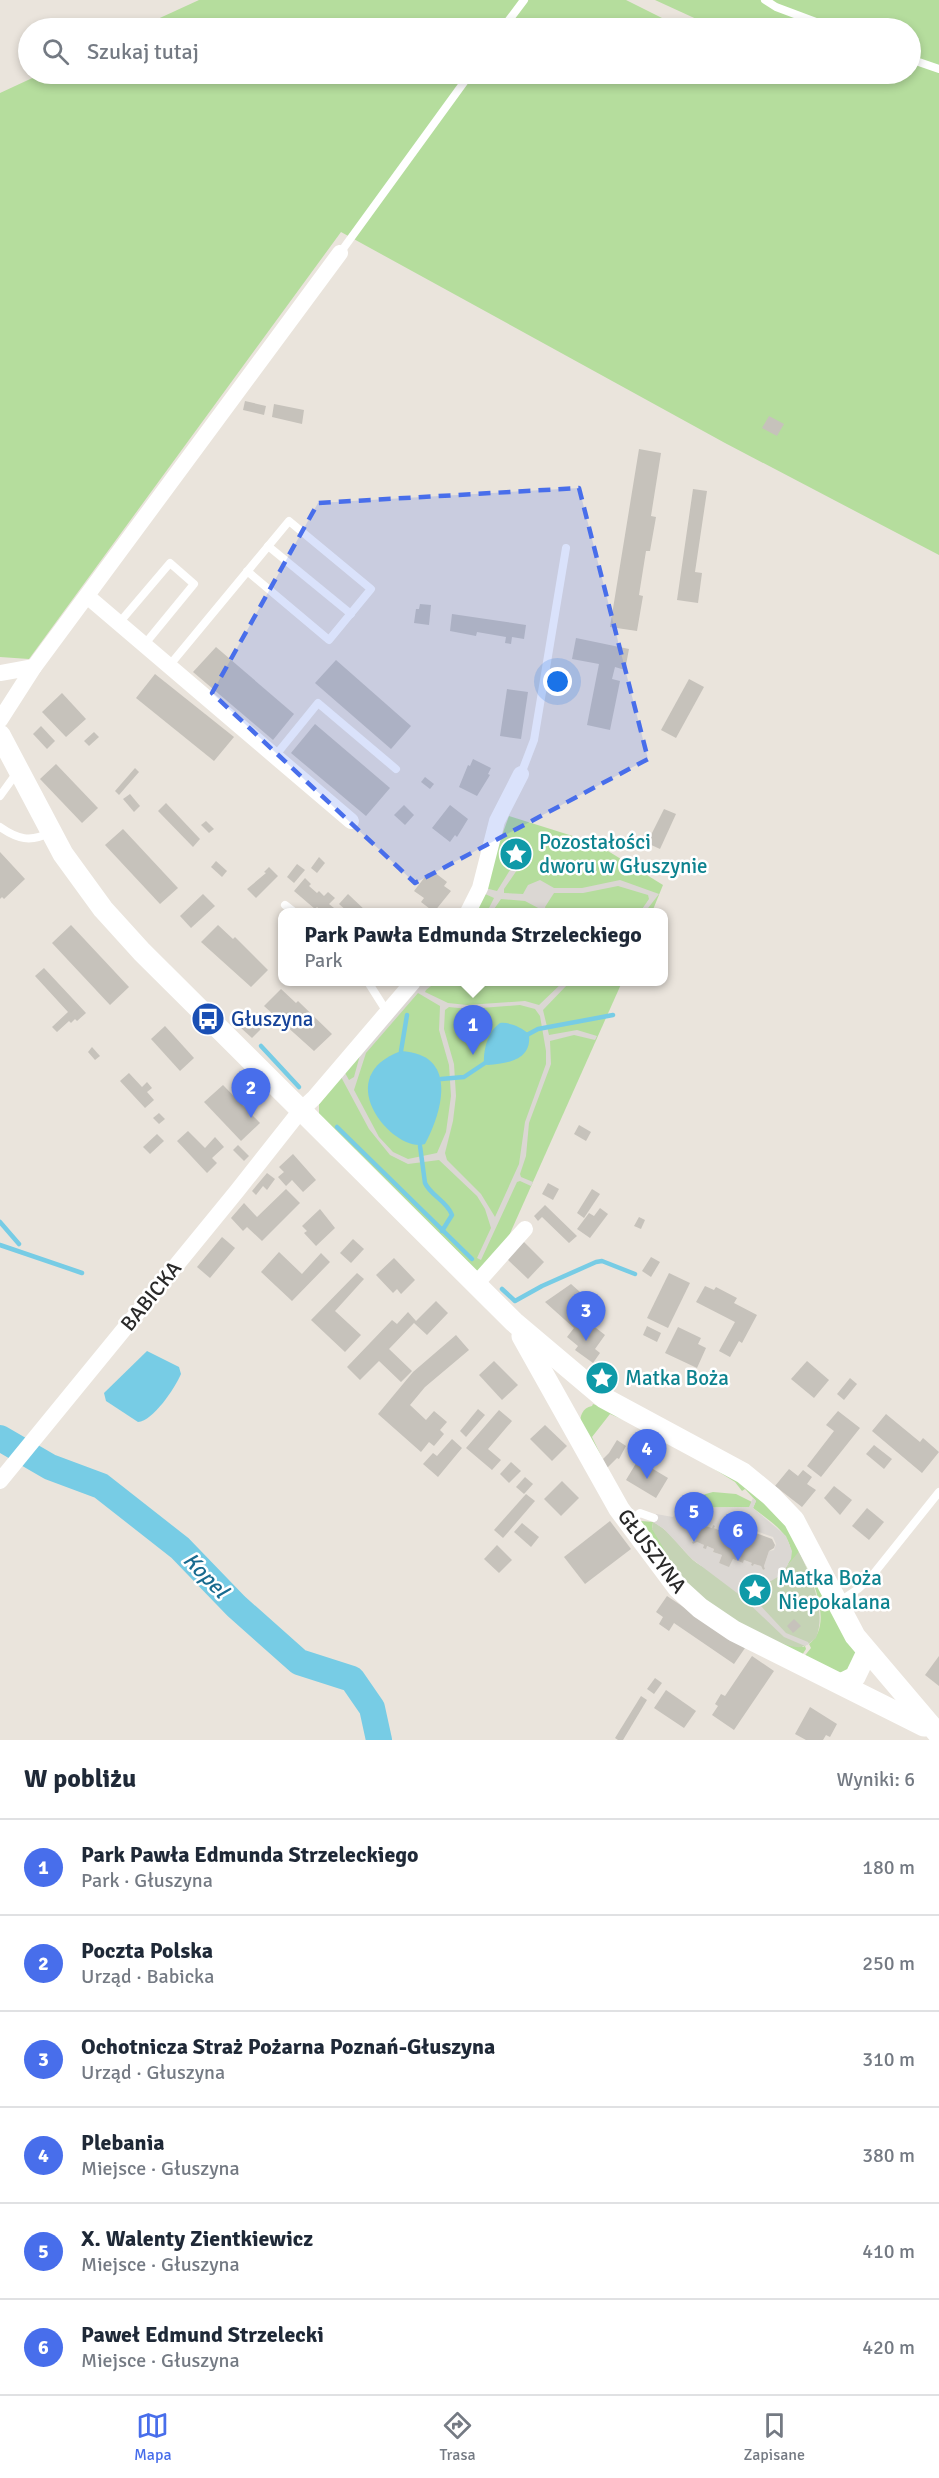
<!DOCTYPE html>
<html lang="pl">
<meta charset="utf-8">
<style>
:root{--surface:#fff;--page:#f2f2f3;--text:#1f2937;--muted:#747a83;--line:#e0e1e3;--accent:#486eeb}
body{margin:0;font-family:Signika,sans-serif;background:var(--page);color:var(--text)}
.you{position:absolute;left:558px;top:682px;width:21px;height:21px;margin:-15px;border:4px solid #fff;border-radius:50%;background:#1a73e8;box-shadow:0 0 0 9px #1a73e833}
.badge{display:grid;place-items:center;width:39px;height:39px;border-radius:50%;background:var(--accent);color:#fff;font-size:20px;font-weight:700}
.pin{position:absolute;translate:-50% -50px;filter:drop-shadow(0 2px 3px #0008)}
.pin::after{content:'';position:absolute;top:32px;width:21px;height:18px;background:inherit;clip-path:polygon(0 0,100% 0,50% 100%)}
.popup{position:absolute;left:278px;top:908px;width:390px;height:78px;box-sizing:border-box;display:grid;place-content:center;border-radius:12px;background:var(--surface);filter:drop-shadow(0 2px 4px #0005);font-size:20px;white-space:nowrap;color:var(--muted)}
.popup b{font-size:22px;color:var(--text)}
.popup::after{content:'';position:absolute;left:50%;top:100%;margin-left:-12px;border:12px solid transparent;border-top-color:var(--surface)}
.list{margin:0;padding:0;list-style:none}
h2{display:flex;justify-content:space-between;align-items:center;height:78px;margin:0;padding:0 24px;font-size:26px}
h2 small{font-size:20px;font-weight:400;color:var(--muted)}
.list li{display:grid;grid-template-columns:39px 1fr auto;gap:18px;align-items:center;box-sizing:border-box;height:96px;padding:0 24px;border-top:2px solid var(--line)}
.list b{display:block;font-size:22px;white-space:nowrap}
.list p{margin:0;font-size:20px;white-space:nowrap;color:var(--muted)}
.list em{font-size:20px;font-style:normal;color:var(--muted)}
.icon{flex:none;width:33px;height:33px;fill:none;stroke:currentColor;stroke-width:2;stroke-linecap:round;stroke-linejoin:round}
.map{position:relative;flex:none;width:939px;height:1740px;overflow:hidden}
.search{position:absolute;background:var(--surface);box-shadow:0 3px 9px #0003;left:18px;right:18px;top:18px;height:66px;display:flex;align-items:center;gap:15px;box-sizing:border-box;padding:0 21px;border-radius:33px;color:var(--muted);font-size:22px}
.sheet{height:654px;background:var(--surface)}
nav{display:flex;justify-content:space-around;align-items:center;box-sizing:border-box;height:84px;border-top:2px solid var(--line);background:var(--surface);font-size:16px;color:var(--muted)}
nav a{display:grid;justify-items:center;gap:3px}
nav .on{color:var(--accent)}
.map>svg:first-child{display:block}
.green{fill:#b5dd9d}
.cemetery{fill:#c5d3b5}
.plaza{fill:#dbd7d3;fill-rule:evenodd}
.water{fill:#77cce5}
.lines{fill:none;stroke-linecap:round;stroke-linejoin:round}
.stream{stroke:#77cce5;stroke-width:4.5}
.river{stroke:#77cce5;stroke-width:26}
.building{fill:#c6c2bb}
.service{stroke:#fff;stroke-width:8}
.minor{stroke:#fff;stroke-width:16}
.tertiary{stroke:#fff;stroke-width:21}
.marked{fill:#486eeb;fill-opacity:0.2;stroke:#486eeb;stroke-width:4.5;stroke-dasharray:12 8;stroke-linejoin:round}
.labels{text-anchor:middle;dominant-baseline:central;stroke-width:5;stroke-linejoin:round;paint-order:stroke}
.culture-label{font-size:21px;fill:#0d838f;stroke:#fff;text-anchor:start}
.transit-label{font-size:21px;fill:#164399;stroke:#fff;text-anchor:start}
.street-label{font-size:21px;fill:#292929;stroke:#fff}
.water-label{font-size:22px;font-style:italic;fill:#186b8f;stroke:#fff}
</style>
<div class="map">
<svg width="939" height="1740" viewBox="0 0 939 1740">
<rect width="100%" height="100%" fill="#eae4dc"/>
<g class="green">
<polygon points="199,0 626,0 682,28 138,28"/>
<polygon points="655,0 939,0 939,555 725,443 341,232 29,659 0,657 0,93 41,74 910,74 910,28 716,28"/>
<polygon points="509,816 595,843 663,885 652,912 474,912"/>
<polygon points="419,982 622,982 504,1247 479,1276 319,1115 319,1104"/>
<path d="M593 1404 606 1409 608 1405C670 1437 743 1467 788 1523 806 1547 818 1577 832 1604L829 1607C838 1620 852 1635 857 1650 859 1656 858 1663 853 1668 840 1684 817 1666 802 1659L811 1648 809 1644C835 1624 811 1576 800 1552L787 1566C801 1539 772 1523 753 1508L756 1501 745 1489 742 1491 735 1482 663 1437 610 1414 592 1437 607 1468 601 1467 578 1426 580 1425C580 1416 582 1408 592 1406Z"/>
<polygon points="713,1492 736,1494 752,1502 750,1507 680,1508 691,1498"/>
<polygon points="641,1521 653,1522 652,1529 803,1647 805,1646 806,1649 800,1658 706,1607 639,1523"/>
</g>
<path class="cemetery" d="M653 1522C670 1530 679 1547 693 1560 702 1568 714 1571 726 1575 767 1590 773 1585 799 1551 811 1577 827 1611 816 1638 810 1643 804 1648 796 1647 775 1645 713 1609 697 1595 678 1578 666 1551 652 1529Z"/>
<g class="plaza">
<polygon points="509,864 517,865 517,870 504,889 504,893 523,894 528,885 540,880 554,888 582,888 620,880 659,894 645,912 640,912 649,899 648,895 618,886 583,893 554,893 545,907 547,912 542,912 540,909 525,901 501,899 492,912 487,912 494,898 483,893 485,888 497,891 510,870"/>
<path d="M428 982H436L426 990 425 992 448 1003 467 1005 525 1001 539 1005 563 982H587L581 986 567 985 543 1010 549 1035 577 1030 597 1036 595 1040 574 1035 550 1041 551 1064 529 1123 526 1156 520 1174 521 1177 533 1182 531 1186 520 1181 517 1182 481 1260 477 1258 491 1228 485 1209 477 1196 439 1160 408 1164 390 1155 369 1129 340 1075 344 1071 349 1080 354 1077 360 1055 418 987ZM418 993 440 1006 439 1030 449 1065 451 1096 446 1132 437 1153 408 1159 393 1152 379 1137 354 1090 366 1053ZM520 1005 535 1009 540 1016 546 1051V1064L525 1122 519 1164 495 1217 481 1194 447 1160 445 1153 453 1121 456 1096 454 1064 444 1029 445 1010 449 1007 468 1009Z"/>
<path d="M753 1498 756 1501 753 1508 786 1536 792 1551 791 1559 781 1575 771 1581 750 1584 746 1590 786 1633 808 1642 809 1644 805 1646 784 1637 741 1596 692 1559 664 1529 653 1522 656 1514 673 1517 680 1508 749 1507ZM701 1521 703 1525 712 1528 713 1525 714 1528 721 1531 722 1528 745 1537 746 1535 748 1536 750 1529 773 1537 776 1544 774 1550 769 1551 764 1566 765 1569 763 1570 761 1566 754 1564 753 1566 752 1563 744 1560 743 1563 733 1559 729 1566 719 1563 722 1555 713 1552 714 1549 697 1542 693 1544Z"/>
</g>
<g class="water">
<path d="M500 1023C510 1022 521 1027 529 1034 532 1061 507 1063 488 1065L484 1064C483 1050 488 1031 500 1023Z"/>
<path d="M401 1051C457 1054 444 1108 425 1144 396 1155 327 1078 401 1051Z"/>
<path d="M147 1351 179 1367 181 1374C175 1388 153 1421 138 1422L106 1401 104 1393Z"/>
</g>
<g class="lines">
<g class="stream">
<polyline points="525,1036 538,1029 613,1015"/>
<polyline points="261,1046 299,1087"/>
<polyline points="401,1051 407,1015"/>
<polyline points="441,1079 464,1077 488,1061"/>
<polyline points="337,1127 472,1259"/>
<path d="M420 1146 425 1183C431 1196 447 1201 452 1215L442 1231"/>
<polyline points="0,1222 19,1244"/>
<polyline points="0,1245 82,1273"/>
<polyline points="502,1289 515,1301 542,1286 596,1262 602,1261 635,1274"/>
</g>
<polyline class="river" points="0,1438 50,1467 101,1486 180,1548 236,1606 299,1662 352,1679 372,1708 379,1740"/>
</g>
<g class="building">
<polygon points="245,401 266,406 264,415 243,410"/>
<polygon points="274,404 304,410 302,424 272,417"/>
<polygon points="769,416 784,424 777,436 762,428"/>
<polygon points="639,449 661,453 651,516 656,517 650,551 646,551 639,595 643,596 637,631 610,627"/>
<polygon points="693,489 707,491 695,572 702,573 698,603 677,600"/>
<polygon points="420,604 431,605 429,625 414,623 416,609 419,609"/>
<polygon points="452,614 526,625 524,639 512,637 511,644 505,643 506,637 477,632 476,636 450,631"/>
<polygon points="576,638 629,649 625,670 615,667 612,679 620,681 610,730 587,725 599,664 572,659"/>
<polygon points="216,647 294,714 273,740 193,672"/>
<polygon points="336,660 411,726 391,749 315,683"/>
<polygon points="155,674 234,737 214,761 136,698"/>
<polygon points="689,679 704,687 676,738 661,730"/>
<polygon points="507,689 528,692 521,739 500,736"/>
<polygon points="62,693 86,719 66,737 42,712"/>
<polygon points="315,724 390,788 366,816 291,753"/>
<polygon points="41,726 55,741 47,749 33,734"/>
<polygon points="94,732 99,737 89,746 84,741"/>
<polygon points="473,759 491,768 488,774 490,775 477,796 459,787 468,765 470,766"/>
<polygon points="56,764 98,808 82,823 40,779"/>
<polygon points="135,768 139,772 119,795 115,791"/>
<polygon points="425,777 434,784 430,789 421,782"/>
<polygon points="130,794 140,806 134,812 123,799"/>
<polygon points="166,803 200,839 193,847 158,811"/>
<polygon points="404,805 414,815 405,825 394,815"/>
<polygon points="450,805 468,819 457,837 455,835 450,842 432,828"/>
<polygon points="664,809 676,814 660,849 647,843"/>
<polygon points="206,821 214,829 209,833 201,825"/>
<polygon points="123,829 178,888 160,904 105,845"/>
<polygon points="0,852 25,879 4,899 2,897 0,899"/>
<polygon points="319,857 325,863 317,873 311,868"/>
<polygon points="216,861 227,871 222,877 211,867"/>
<polygon points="297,864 305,870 294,883 287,877"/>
<polygon points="269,867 278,876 256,898 247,889 266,873 264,872"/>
<polygon points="434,872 447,882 444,886 451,891 434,912 421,902 424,898 414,891 428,873 431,875"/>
<polygon points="305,878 311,884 309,886 317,893 319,891 324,896 328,892 335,898 329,904 339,912 323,912 317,907 315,909 294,891"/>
<polygon points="203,894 215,906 191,928 180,916"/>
<polygon points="348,894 367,912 348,912 339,904"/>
<polygon points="71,925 129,987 110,1005 52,943"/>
<polygon points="218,925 233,939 235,937 268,970 251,987 201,942"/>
<polygon points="44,968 86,1013 77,1021 75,1019 71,1023 69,1021 57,1032 52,1027 68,1012 35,976"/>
<polygon points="281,989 296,1003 298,1001 332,1034 314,1051 264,1006"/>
<polygon points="253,1016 263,1027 252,1038 241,1028"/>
<polygon points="165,1026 194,1058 180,1071 151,1039"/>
<polygon points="92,1047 100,1056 95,1060 88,1052"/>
<polygon points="129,1073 142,1087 147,1082 152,1088 147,1092 154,1100 145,1108 120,1081"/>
<polygon points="223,1085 260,1123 241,1141 204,1102"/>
<polygon points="159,1113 165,1119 159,1124 153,1118"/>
<polygon points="579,1125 591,1132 586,1141 574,1134"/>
<polygon points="188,1131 205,1148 215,1137 224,1147 212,1158 217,1163 207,1173 177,1141"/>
<polygon points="157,1134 164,1141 150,1154 143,1147"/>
<polygon points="238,1145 249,1156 244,1161 233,1150"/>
<polygon points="293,1154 316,1180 303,1192 292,1180 286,1186 278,1177 284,1172 279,1167"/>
<polygon points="267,1173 275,1179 267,1190 263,1186 256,1195 252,1191"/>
<polygon points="548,1183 559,1189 553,1200 542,1194"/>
<polygon points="286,1189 300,1203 262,1241 247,1227 243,1231 231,1218 244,1203 257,1217"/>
<polygon points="592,1189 600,1194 584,1218 577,1213"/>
<polygon points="545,1205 577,1236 569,1243 542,1217 538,1221 534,1216"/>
<polygon points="600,1208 608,1214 590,1238 577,1229 589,1213 594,1216"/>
<polygon points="320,1209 335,1228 316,1246 304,1233 307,1231 302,1226"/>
<polygon points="639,1217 645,1220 641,1229 634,1226"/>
<polygon points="222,1237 235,1248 210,1278 197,1267"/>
<polygon points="353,1239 364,1249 351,1263 340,1253"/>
<polygon points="523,1241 544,1262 528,1279 506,1258"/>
<polygon points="279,1252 302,1274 321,1253 330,1262 292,1301 261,1272"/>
<polygon points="651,1257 660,1262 651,1277 642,1271"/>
<polygon points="394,1258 415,1280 401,1294 397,1289 393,1293 376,1275"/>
<polygon points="357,1273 364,1279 335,1311 361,1335 345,1352 311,1320"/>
<polygon points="669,1273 690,1283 668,1328 647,1318"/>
<polygon points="571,1284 580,1292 574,1299 583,1307 582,1317 605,1335 595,1349 600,1353 593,1363 575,1350 578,1346 567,1337 574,1328 545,1302"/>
<polygon points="705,1286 714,1290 716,1287 737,1298 734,1303 757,1315 742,1343 739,1341 730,1357 719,1351 735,1322 696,1302"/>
<polygon points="436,1301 448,1313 427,1335 414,1323 389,1349 412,1371 401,1382 379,1361 360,1380 347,1367 392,1320 397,1324 408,1312 416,1321"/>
<polygon points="647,1326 661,1333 657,1342 643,1335"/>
<polygon points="678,1327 701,1338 698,1344 706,1348 697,1368 665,1353"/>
<polygon points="456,1335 469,1350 425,1387 410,1405 426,1420 434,1411 447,1422 440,1430 444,1434 434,1446 429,1442 421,1452 378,1414 413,1372"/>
<polygon points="494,1361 518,1385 502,1400 479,1375"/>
<polygon points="807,1361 829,1380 814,1398 791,1379"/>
<polygon points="850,1378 857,1384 844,1400 837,1394"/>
<polygon points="478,1409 485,1415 466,1437 460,1431"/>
<polygon points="499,1410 512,1421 488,1449 501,1460 492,1470 466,1448"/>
<polygon points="838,1411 860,1428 821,1477 807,1466 834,1431 826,1425"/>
<polygon points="886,1414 920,1442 923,1438 939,1452 922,1473 872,1431"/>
<polygon points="545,1425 567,1446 552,1461 530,1439"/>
<polygon points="452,1439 462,1448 438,1477 423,1464 433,1453 437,1456"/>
<polygon points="617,1440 626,1446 619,1459 617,1458 607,1468 601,1461 609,1453"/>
<polygon points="874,1445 892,1459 884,1469 866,1454"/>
<polygon points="638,1460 668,1478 656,1498 626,1480"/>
<polygon points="511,1462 521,1471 509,1483 500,1474"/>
<polygon points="789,1469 798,1476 803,1470 812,1477 807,1484 816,1490 802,1507 775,1486"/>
<polygon points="525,1477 533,1484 524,1494 516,1487"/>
<polygon points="562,1481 579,1498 561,1516 544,1499"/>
<polygon points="834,1486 852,1500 840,1515 824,1498"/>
<polygon points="526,1494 535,1501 503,1538 494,1530"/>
<polygon points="867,1508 884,1522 869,1540 852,1526"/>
<polygon points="610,1521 631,1549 585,1584 564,1557"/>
<polygon points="701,1521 703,1525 712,1528 713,1525 715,1526 714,1528 721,1531 722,1529 745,1537 746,1535 748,1536 750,1531 772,1539 775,1545 774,1548 769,1551 764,1566 765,1569 763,1570 761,1566 754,1564 753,1566 751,1565 752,1563 744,1560 743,1563 733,1559 729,1567 719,1563 722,1555 713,1552 714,1549 707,1546 706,1549 703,1548 704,1545 697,1542 693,1544 692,1542 695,1541"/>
<polygon points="522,1523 539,1537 531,1547 514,1532"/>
<polygon points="497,1545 512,1560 499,1573 484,1559"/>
<polygon points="667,1596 745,1648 734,1664 674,1623 669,1631 659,1624 663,1617 656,1612"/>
<polygon points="794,1619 801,1626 793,1633 787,1626"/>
<polygon points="752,1656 774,1671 734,1730 712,1715 718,1706 715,1704 721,1694 725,1696"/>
<polygon points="939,1656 939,1686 925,1675"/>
<polygon points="655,1678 662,1683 654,1694 647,1689"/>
<polygon points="666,1690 696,1711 684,1728 654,1708"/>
<polygon points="641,1696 647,1700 623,1740 618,1740 615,1738"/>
<polygon points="810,1707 837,1724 830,1737 826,1735 823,1740 806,1740 795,1734"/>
</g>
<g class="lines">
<g class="service">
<polyline points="765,0 776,7 832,28"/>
<polyline points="503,28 524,0"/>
<polyline points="910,59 939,69"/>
<polyline points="340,253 470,74"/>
<polyline points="268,546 351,614"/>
<polyline points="119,623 170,563 194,584 144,645"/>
<polyline points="169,666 289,521 371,589 329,640 247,571"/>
<polyline points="275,756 318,703 396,769"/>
<polyline points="521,774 534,740 566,548"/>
<polyline points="0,796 18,771"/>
<path d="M0 827C17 839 31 843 50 832"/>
<polyline points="285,905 294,912"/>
<polyline points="368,982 387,1012"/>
<polyline points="629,1521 640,1513 654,1518"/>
<polyline points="837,1603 858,1589 871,1577 939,1492"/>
</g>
<g class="minor">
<polyline points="87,596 351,821"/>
<polyline points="0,673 34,667"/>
<polyline points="0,720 34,667 340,253"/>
<polyline points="468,912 480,888 497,821 521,774"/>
<polyline points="476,1284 525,1229"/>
<polyline points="0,1481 237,1191 301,1110 314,1098 413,982"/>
</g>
<g class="tertiary">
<polyline points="0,735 63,854 103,909 142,952 514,1322 604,1398 743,1473 771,1496 794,1520 855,1636 939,1735"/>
<polyline points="522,1336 619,1509 678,1588 700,1608 734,1631 924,1726"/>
<polyline points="841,1684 855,1677 867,1652"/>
</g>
</g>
<path class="marked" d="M579 488 648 759 415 883 212 693 318 503Z"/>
<defs>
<symbol id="sight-disc" viewBox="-11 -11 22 22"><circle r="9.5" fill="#0f9aa8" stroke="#fff"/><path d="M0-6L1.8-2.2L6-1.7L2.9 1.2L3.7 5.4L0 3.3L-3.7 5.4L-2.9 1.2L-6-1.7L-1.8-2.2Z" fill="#fff"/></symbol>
<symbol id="bus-disc" viewBox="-11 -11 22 22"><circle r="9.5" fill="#1a4fb4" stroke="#fff"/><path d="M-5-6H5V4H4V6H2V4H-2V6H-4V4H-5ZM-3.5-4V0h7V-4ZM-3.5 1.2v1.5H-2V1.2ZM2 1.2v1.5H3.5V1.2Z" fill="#fff"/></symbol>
</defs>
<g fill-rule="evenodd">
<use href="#sight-disc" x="497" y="835" width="38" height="38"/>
<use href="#bus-disc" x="189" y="1000" width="38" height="38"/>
<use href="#sight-disc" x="583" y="1359" width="38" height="38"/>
<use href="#sight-disc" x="736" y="1571" width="38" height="38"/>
</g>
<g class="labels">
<g class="culture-label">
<text x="539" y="842">Pozostałości<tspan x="539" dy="24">dworu w Głuszynie</tspan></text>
<text x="625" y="1378">Matka Boża</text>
<text x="778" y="1578">Matka Boża<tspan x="778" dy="24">Niepokalana</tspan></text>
</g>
<g class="transit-label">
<text x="231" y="1019">Głuszyna</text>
</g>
<g class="street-label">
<text transform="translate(151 1296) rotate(-51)">BABICKA</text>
<text transform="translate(652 1551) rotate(53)">GŁUSZYNA</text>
</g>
<g class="water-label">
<text transform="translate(206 1575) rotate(46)">Kopel</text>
</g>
</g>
</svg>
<div class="you"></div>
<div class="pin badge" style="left:473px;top:1055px">1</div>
<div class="popup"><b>Park Pawła Edmunda Strzeleckiego</b>Park</div>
<div class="pin badge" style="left:251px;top:1118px">2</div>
<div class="pin badge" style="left:586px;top:1341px">3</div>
<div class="pin badge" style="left:647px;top:1479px">4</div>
<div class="pin badge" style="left:694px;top:1542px">5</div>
<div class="pin badge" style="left:738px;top:1561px">6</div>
<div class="search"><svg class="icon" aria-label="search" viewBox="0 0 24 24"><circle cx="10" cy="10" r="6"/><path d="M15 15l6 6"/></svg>Szukaj tutaj</div>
</div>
<section class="sheet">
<h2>W pobliżu<small>Wyniki: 6</small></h2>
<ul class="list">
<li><span class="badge">1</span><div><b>Park Pawła Edmunda Strzeleckiego</b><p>Park · Głuszyna</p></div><em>180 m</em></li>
<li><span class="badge">2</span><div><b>Poczta Polska</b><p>Urząd · Babicka</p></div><em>250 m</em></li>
<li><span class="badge">3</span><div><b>Ochotnicza Straż Pożarna Poznań-Głuszyna</b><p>Urząd · Głuszyna</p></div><em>310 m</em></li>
<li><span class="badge">4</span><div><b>Plebania</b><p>Miejsce · Głuszyna</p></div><em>380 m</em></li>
<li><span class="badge">5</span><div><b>X. Walenty Zientkiewicz</b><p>Miejsce · Głuszyna</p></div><em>410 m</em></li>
<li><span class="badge">6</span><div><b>Paweł Edmund Strzelecki</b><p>Miejsce · Głuszyna</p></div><em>420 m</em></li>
</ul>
</section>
<nav>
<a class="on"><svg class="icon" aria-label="map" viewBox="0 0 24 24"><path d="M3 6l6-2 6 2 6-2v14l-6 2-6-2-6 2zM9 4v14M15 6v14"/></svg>Mapa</a>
<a><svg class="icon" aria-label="directions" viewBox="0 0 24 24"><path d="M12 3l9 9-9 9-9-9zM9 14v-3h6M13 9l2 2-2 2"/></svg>Trasa</a>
<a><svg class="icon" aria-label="saved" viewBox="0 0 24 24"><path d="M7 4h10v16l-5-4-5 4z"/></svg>Zapisane</a>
</nav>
